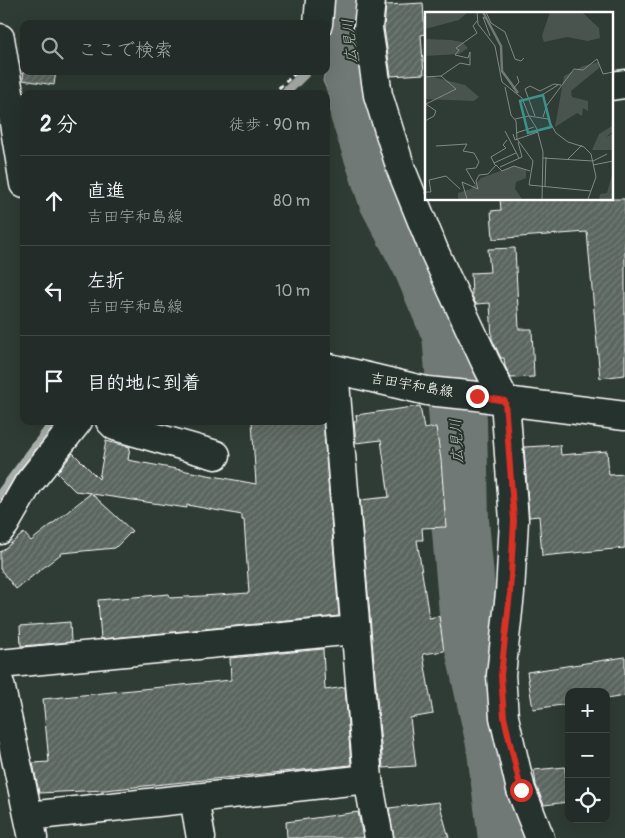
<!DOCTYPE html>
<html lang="ja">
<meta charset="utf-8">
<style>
:root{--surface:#232c28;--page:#2f3834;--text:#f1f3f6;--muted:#a3a7a8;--line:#404845}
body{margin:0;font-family:Pangolin,"Klee One",sans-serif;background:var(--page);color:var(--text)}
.controls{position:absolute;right:15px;bottom:15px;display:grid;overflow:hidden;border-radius:10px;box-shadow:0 5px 20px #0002}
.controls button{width:45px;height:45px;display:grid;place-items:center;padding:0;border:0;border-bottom:1px solid var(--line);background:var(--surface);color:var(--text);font:25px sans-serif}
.stop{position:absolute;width:15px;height:15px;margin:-11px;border:4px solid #d93025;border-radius:50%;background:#fff}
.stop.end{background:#d93025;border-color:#fff;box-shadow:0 1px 5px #0008}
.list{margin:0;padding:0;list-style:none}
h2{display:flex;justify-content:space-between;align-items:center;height:65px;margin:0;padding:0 20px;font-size:21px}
h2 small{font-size:16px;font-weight:400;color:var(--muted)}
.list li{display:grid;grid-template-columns:32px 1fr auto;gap:15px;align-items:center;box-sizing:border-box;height:90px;padding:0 20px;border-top:1px solid var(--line)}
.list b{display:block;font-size:19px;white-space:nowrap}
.list p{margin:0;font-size:16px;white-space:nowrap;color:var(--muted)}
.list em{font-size:16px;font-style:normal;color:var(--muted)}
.icon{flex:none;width:28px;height:28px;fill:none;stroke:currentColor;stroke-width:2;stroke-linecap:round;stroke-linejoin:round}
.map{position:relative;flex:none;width:625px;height:838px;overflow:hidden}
.search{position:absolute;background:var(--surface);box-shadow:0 5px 20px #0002;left:20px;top:20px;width:310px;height:55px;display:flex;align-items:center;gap:12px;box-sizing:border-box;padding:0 18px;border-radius:10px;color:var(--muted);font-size:19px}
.panel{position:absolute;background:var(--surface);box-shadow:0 5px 20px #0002;left:20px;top:90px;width:310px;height:335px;border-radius:10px}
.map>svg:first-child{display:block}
.water{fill:url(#water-rules);stroke:#a9afac}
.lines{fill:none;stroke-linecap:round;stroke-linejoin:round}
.stream{stroke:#a9afac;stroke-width:10}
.river{stroke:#707975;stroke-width:58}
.building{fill:url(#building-hatch);stroke:#fff}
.minor-casing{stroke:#fff;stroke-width:31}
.major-casing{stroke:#fff;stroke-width:31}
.path{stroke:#fff;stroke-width:3;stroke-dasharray:5 4;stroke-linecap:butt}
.minor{stroke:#26332d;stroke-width:28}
.major{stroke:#26332d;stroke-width:28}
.route{stroke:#d93025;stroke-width:6}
.labels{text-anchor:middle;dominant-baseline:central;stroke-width:4;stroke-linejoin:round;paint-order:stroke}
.street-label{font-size:14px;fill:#fff;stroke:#26332d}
.water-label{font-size:15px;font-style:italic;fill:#b8bcba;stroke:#26332d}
.inset-river{fill:none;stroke:#707975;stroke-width:2.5}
.inset-road{fill:none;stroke:#828986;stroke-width:1}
.view{fill:#3f918b;fill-opacity:0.15;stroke:#3f918b;stroke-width:2.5}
.inset-edge{fill:none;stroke:#fff;stroke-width:2.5}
</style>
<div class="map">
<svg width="625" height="838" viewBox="0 0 625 838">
<defs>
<pattern id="water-rules" width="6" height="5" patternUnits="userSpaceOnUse" patternTransform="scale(1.25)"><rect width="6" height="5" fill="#707975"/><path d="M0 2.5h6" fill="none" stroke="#5e6260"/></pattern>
<pattern id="building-hatch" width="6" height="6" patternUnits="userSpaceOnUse" patternTransform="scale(1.25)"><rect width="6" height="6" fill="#5b6661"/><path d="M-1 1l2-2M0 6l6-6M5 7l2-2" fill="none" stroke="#747d79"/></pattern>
</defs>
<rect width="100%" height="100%" fill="#2f3b35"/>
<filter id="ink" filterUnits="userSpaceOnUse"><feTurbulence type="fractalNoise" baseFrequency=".02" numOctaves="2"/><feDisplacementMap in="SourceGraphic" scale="10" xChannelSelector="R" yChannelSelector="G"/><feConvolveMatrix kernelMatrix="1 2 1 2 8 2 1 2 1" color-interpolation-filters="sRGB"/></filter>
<g filter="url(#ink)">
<polygon class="water" points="333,0 353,0 352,15 369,102 338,115 323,81 332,36"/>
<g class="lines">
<g class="stream">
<polyline points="284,94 307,71"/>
<polyline points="0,495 55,421"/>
</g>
<polyline class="river" points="347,0 348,31 359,113 387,198 421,263 451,334 458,421 460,520 469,625 495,743 507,838"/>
</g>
<g class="building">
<polygon points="423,3 425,34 421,35 424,74 391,76 384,28 386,5"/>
<polygon points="24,65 24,71 56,71 54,85 23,80"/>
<polygon points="500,199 625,199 625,375 600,378 587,232 493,239 491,211 501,210"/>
<polygon points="515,248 519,329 532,329 534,377 511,378 505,366 504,358 501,358 492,339 490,303 476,304 472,296 471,273 490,272 488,249"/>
<polygon points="420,406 424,429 436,427 441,460 446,527 422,528 423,540 417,540 429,618 439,616 444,651 423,654 433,714 410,718 416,766 383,768 360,500 389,497 381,440 356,443 354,421 357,421 356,415"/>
<polygon points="252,421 323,421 339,616 101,639 98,600 169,594 170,598 249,593 244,520 242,520 242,515 187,505 187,508 92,494 132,531 115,548 62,553 16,589 0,569 0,552 24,533 31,541 91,493 75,491 57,473 73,453 99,479 106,441 130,447 128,460 256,484"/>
<polygon points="560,445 561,455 607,451 609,475 625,474 625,548 542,556 539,516 529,517 524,447"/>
<polygon points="70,622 71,642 21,646 20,626"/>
<polygon points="323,649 325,690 345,687 351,765 105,790 39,793 33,763 49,762 43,699 231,680 230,658"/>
<polygon points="625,657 625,696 606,699 606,692 569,692 569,704 533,709 527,672"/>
<polygon points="565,767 568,802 544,805 536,785 534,770"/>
<polygon points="439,802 449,838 394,838 389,808"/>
<polygon points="358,812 363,838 287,838 286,822"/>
</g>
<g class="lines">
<defs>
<g id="minor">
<polyline points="371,0 368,28 378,95 401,169 435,253 485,361 505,401 625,416"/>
<polyline points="318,24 320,0"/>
<polyline points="611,86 625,84"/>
<polyline points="334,370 368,779 379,838"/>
<polyline points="110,421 115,426 216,455"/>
<polyline points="0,530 5,524 28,484 78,421"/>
<polyline points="0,664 355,630"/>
<polyline points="0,684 33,838"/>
<polyline points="194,798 201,838"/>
<polyline points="29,816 368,779"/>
</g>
<g id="major">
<polyline points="0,38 24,184"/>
<polyline points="326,367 427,391 477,396 505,401 514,520 510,593 501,675 504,717 521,790 540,838"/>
</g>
</defs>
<use href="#minor" class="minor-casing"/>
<use href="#major" class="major-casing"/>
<polyline class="path" points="272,94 298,71"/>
<use href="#minor" class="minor"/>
<use href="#major" class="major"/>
</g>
</g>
<g class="lines" filter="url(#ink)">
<polyline class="route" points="477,396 505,401 514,520 510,593 501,675 504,717 521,790"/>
</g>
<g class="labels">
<g class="street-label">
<text transform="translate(412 385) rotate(10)">吉田宇和島線</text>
</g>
<g class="water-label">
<text transform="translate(350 41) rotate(-95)">広見川</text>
<text transform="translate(457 441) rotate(-93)">広見川</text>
</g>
</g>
<g transform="translate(425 12)">
<rect width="188" height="188" fill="#2f3b35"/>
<path d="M0 0H41V2L34 8 0 17ZM125 0H157L174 16 175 26 163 29 142 25 119 30 117 24ZM0 27 26 28 37 30 43 36 34 42 0 44ZM174 50V56L146 79 147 85 163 89V99L158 96 157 104 152 101 130 115 139 64 158 54ZM0 63 40 73 54 85 49 89 0 87ZM187 114V120L181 125 187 122V138H167L174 122ZM89 154 101 158V166L91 170 90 177 97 187H33V181L46 177 56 166ZM187 163V187H174L175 182 182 181Z" fill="#4a544f"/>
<path class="inset-river" d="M58 0 76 34 77 59 93 81"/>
<path class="inset-road" d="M52 0 53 12 70 34 77 70 97 86 104 104 123 107 131 121 143 130 159 135 166 142 171 165 163 187M61 0 66 11 80 20 90 47 96 49 99 46M62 7 58 5 65 24M0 65 16 64 35 51 45 53V40L43 46 30 43 34 38 31 36 52 21 48 14 52 9M80 75 86 103 91 109 92 127 108 149 104 173 166 179M88 77 94 70 92 64M117 83 133 73M110 104 100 77 105 74 115 79 129 72 136 73M118 105 122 93 149 57 158 58 172 47 178 62 188 60M90 107 104 104 112 117 118 140 117 187M0 109 9 104 11 99 1 92 31 77 16 64M80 119 94 146M91 121 109 115M88 122 90 128 113 120M11 134 42 132 38 139 49 141 54 150 51 156 41 157 50 172M118 146 168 149 182 142M143 147 157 133M69 151 91 141M70 153 66 145 81 136 78 133 82 128M168 153 188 149M75 155 97 145 93 130M120 175 121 145M0 180H6L4 168 21 164 35 177M42 187 37 170 53 177 51 169 54 163 63 162 71 153 77 159 89 154 105 159"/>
<path class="view" d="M118 83 126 115 103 121 95 89Z"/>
<rect width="188" height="188" class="inset-edge"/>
</g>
</svg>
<div class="controls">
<button>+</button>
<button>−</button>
<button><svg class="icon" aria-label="locate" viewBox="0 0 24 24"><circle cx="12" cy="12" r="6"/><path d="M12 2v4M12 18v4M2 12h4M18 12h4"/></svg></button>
</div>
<div class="stop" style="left:521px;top:790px"></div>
<div class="stop end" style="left:477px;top:396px"></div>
<div class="search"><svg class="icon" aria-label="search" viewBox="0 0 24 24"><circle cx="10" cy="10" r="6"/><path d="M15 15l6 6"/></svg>ここで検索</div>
<section class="panel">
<h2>2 分<small>徒歩 · 90 m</small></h2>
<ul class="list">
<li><svg class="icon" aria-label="ahead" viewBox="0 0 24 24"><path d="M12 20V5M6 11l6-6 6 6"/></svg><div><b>直進</b><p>吉田宇和島線</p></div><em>80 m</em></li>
<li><svg class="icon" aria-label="left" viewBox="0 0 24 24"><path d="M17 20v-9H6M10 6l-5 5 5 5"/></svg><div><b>左折</b><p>吉田宇和島線</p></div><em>10 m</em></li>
<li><svg class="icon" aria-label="arrive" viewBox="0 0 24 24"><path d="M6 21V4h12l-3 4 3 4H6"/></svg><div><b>目的地に到着</b></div></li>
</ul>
</section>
</div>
